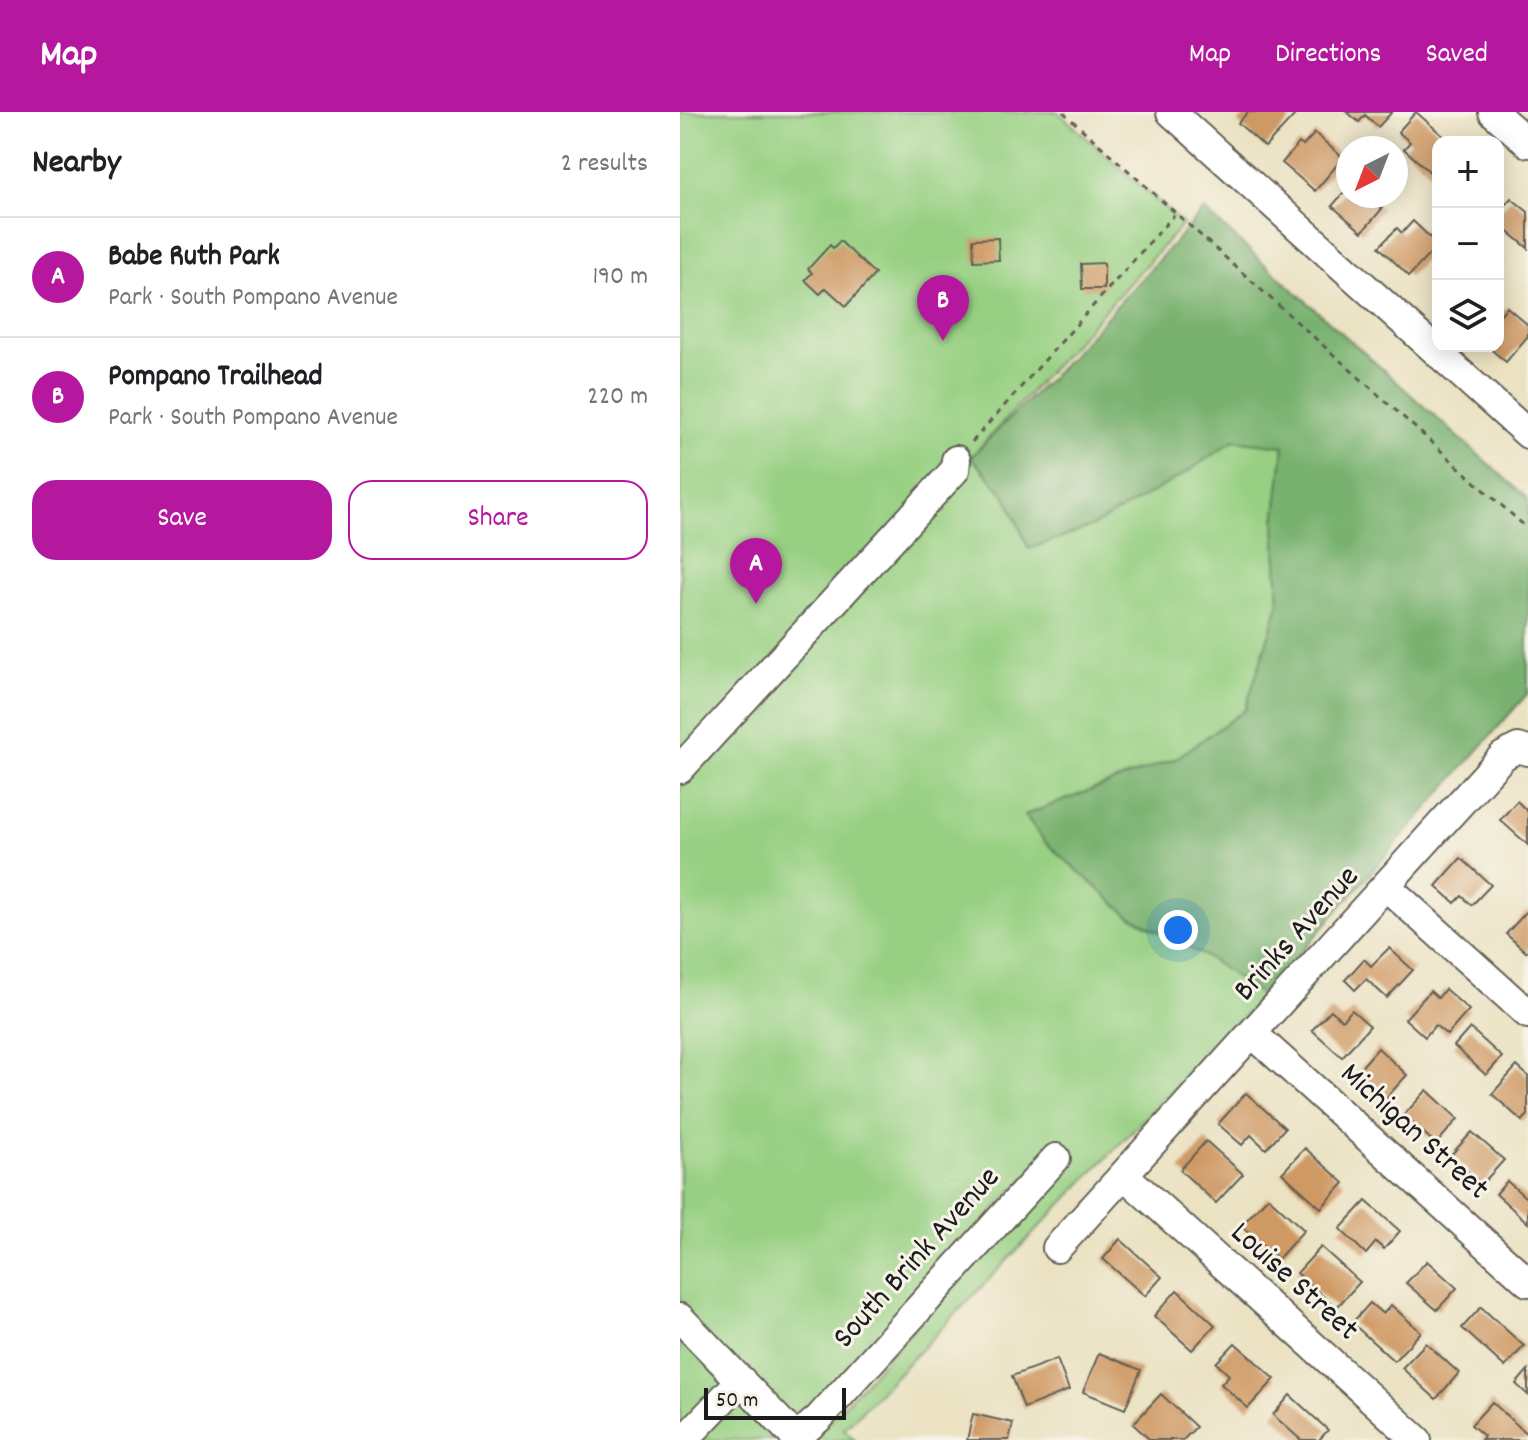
<!DOCTYPE html>
<meta charset="utf-8">
<style>
:root{--surface:#fff;--page:#f6f6f6;--text:#202124;--muted:#757577;--line:#e0e0e0;--accent:#b5179e}
body{margin:0;font-family:Dekko,sans-serif;background:var(--page);color:var(--text)}
.controls{position:absolute;right:24px;top:24px;display:grid;overflow:hidden;border-radius:16px;box-shadow:0 4px 20px #0003}
.controls button{width:72px;height:72px;display:grid;place-items:center;padding:0;border:0;border-bottom:2px solid var(--line);background:var(--surface);color:var(--text);font:40px sans-serif}
.compass{position:absolute;left:656px;top:24px;width:72px;height:72px;border-radius:50%;background:var(--surface);box-shadow:0 4px 20px #0003;rotate:222deg}
.scale{position:absolute;left:24px;bottom:20px;width:142px;box-sizing:border-box;padding-left:8px;border:4px solid #1c1c1c;border-top:0;font-size:22px;line-height:28px;white-space:nowrap;color:#1c1c1c;-webkit-text-stroke:6px #f7f3e8;paint-order:stroke}
.you{position:absolute;left:498px;top:818px;width:28px;height:28px;margin:-20px;border:6px solid #fff;border-radius:50%;background:#1a73e8;box-shadow:0 0 0 12px #1a73e833}
.badge{display:grid;place-items:center;width:52px;height:52px;border-radius:50%;background:var(--accent);color:#fff;font-size:26px;font-weight:700}
.pin{position:absolute;translate:-50% -66px;filter:drop-shadow(0 2px 4px #0008)}
.pin::after{content:'';position:absolute;top:42px;width:28px;height:24px;background:inherit;clip-path:polygon(0 0,100% 0,50% 100%)}
.list{margin:0;padding:0;list-style:none}
h2{display:flex;justify-content:space-between;align-items:center;height:104px;margin:0;padding:0 32px;font-size:34px}
h2 small{font-size:26px;font-weight:400;color:var(--muted)}
.list li{display:grid;grid-template-columns:52px 1fr auto;gap:24px;align-items:center;box-sizing:border-box;height:120px;padding:0 32px;border-top:2px solid var(--line)}
.list b{display:block;font-size:30px;white-space:nowrap}
.list p{margin:0;font-size:26px;white-space:nowrap;color:var(--muted)}
.list em{font-size:26px;font-style:normal;color:var(--muted)}
.actions{display:flex;gap:16px;padding:24px 32px}
.actions a{flex:1;padding:18px 0;border:2px solid var(--accent);border-radius:24px;text-align:center;font-size:28px;color:var(--accent)}
.actions .main{background:var(--accent);color:#fff}
.icon{flex:none;width:44px;height:44px;fill:none;stroke:currentColor;stroke-width:2;stroke-linecap:round;stroke-linejoin:round}
.map{position:relative;flex:none;width:848px;height:1328px;overflow:hidden}
header{display:flex;align-items:center;gap:48px;box-sizing:border-box;height:112px;padding:0 40px;background:var(--accent);color:#fff}
header strong{font-size:38px}
nav{display:flex;gap:44px;margin-inline-start:auto;font-size:28px}
main{display:flex}
aside{flex:1;background:var(--surface)}
.map>svg:first-child{display:block}
.green{fill:#97d082;stroke:#5a764f;stroke-width:2}
.forest{fill:#79b270;stroke:#4a6746;stroke-width:2}
.building{fill:#cf9964}
.lines{fill:none;stroke-linecap:round;stroke-linejoin:round}
.minor-casing{stroke:#646156;stroke-width:32}
.path{stroke:#646156;stroke-width:3;stroke-dasharray:6 6;stroke-linecap:butt}
.minor{stroke:#fff;stroke-width:28}
.labels{text-anchor:middle;dominant-baseline:central;stroke-width:6;stroke-linejoin:round;paint-order:stroke}
.street-label{font-size:32px;fill:#1c1c1c;stroke:#f7f3e8}
</style>
<header>
<strong>Map</strong>
<nav><a>Map</a><a>Directions</a><a>Saved</a></nav>
</header>
<main>
<aside>
<h2>Nearby<small>2 results</small></h2>
<ul class="list">
<li><span class="badge">A</span><div><b>Babe Ruth Park</b><p>Park · South Pompano Avenue</p></div><em>190 m</em></li>
<li><span class="badge">B</span><div><b>Pompano Trailhead</b><p>Park · South Pompano Avenue</p></div><em>220 m</em></li>
</ul>
<div class="actions"><a class="main">Save</a><a>Share</a></div>
</aside>
<div class="map">
<svg width="848" height="1328" viewBox="0 0 848 1328">
<rect width="100%" height="100%" fill="#f7f3e8"/>
<filter id="ink" filterUnits="userSpaceOnUse"><feTurbulence type="fractalNoise" baseFrequency=".0125" numOctaves="2"/><feDisplacementMap in="SourceGraphic" scale="16" xChannelSelector="R" yChannelSelector="G"/><feConvolveMatrix kernelMatrix="1 2 1 2 8 2 1 2 1" color-interpolation-filters="sRGB"/></filter>
<filter id="wash" filterUnits="userSpaceOnUse"><feTurbulence type="fractalNoise" baseFrequency=".006" numOctaves="4" result="noise"/><feDisplacementMap in="SourceGraphic" scale="32" xChannelSelector="R" yChannelSelector="G"/><feGaussianBlur stdDeviation="1.8" result="paint"/><feColorMatrix in="noise" values="0 0 0 0 0 0 0 0 0 0 0 0 0 0 0 0 0 1.4 0 .05"/><feComposite in="paint" operator="in"/></filter>
<g filter="url(#wash)">
<rect width="100%" height="100%" fill="#ebe2c2"/>
<polygon class="green" points="0,0 378,0 503,112 291,345 326,384 349,437 413,414 506,361 554,328 604,334 595,411 599,492 565,598 495,647 345,703 528,846 583,884 164,1317 175,1328 129,1328 146,1313 390,1044 376,1032 104,1328 0,1328 0,675 286,360 290,346 0,657"/>
<polygon class="forest" points="524,98 848,387 848,581 583,884 528,846 448,803 365,730 345,703 495,647 565,598 599,492 595,411 604,334 554,328 506,361 413,414 349,437 326,384 291,345 380,256"/>
<g id="blocks">
<g class="building">
<polygon points="568,0 611,0 615,3 585,35 558,11"/>
<polygon points="667,0 712,0 698,15 685,3 679,10"/>
<polygon points="736,0 770,30 758,30 758,51 750,60 724,37 730,30 718,20"/>
<polygon points="635,21 663,46 635,79 602,51 619,31 623,34"/>
<polygon points="668,76 668,84 705,84 697,93 702,97 682,120 652,94"/>
<polygon points="831,86 848,100 848,136 818,111 818,101"/>
<polygon points="733,109 758,133 729,164 699,135 717,116 722,121"/>
<polygon points="318,126 319,148 294,149 293,127"/>
<polygon points="160,129 195,162 166,194 146,176 140,182 125,168 132,161 128,157 150,133 153,136"/>
<polygon points="424,151 424,177 402,177 401,152"/>
<polygon points="827,195 848,213 848,224 826,250 807,234 818,234 818,205"/>
<polygon points="837,689 848,700 848,733 820,708"/>
<polygon points="781,746 811,773 792,793 782,784 775,791 756,774"/>
<polygon points="848,798 848,838 846,840 826,822"/>
<polygon points="709,836 733,858 707,886 686,867 675,878 665,868 684,847 691,854"/>
<polygon points="765,877 789,898 767,923 755,913 745,925 725,907 750,879 758,886"/>
<polygon points="651,898 662,908 672,898 690,914 662,945 632,918"/>
<polygon points="790,916 822,945 806,963 774,934"/>
<polygon points="698,936 727,963 706,986 677,960"/>
<polygon points="837,954 848,964 848,1003 842,1009 812,982"/>
<polygon points="747,978 778,1007 756,1032 724,1003"/>
<polygon points="566,981 605,1016 586,1037 571,1023 562,1033 538,1012"/>
<polygon points="792,1020 824,1048 802,1072 770,1044"/>
<polygon points="526,1029 563,1062 536,1091 500,1058"/>
<polygon points="625,1036 664,1071 641,1096 602,1061"/>
<polygon points="827,1069 845,1085 848,1082 848,1111 816,1082"/>
<polygon points="588,1085 624,1118 598,1147 561,1114"/>
<polygon points="686,1089 720,1119 704,1137 696,1130 686,1142 660,1117"/>
<polygon points="440,1127 482,1165 465,1184 423,1147"/>
<polygon points="641,1135 680,1170 656,1196 617,1161"/>
<polygon points="747,1149 777,1176 757,1198 726,1171"/>
<polygon points="497,1178 535,1213 512,1238 474,1204"/>
<polygon points="690,1191 703,1202 711,1193 741,1220 714,1249 672,1211"/>
<polygon points="801,1195 844,1234 825,1255 782,1216"/>
<polygon points="555,1231 595,1267 568,1296 541,1272 549,1263 536,1251"/>
<polygon points="746,1231 779,1261 756,1287 722,1256"/>
<polygon points="419,1241 461,1258 445,1297 403,1280"/>
<polygon points="377,1247 389,1278 344,1296 332,1264"/>
<polygon points="848,1258 848,1283 836,1272"/>
<polygon points="481,1282 516,1315 503,1328 470,1328 453,1312"/>
<polygon points="610,1283 648,1318 639,1328 621,1328 593,1303"/>
<polygon points="812,1290 848,1323 846,1328 801,1328 804,1324 791,1313"/>
<polygon points="293,1302 333,1311 329,1328 287,1328"/>
</g>
</g>
</g>
<g filter="url(#ink)">
<use href="#blocks" fill-opacity="0" stroke="#646156" stroke-width="2"/>
<g class="lines">
<defs>
<g id="minor">
<polyline points="491,0 848,322"/>
<polyline points="813,0 848,31"/>
<polyline points="0,657 275,358 276,348"/>
<polyline points="707,775 848,902"/>
<polyline points="573,922 848,1170"/>
<polyline points="444,1063 737,1328"/>
<polyline points="377,1136 823,644 838,636 848,639"/>
<polyline points="0,1206 116,1326"/>
<polyline points="116,1326 139,1306 376,1046"/>
<polyline points="4,1328 61,1268"/>
</g>
</defs>
<use href="#minor" class="minor-casing"/>
<g class="path">
<polyline points="383,0 848,417"/>
<polyline points="292,330 494,103"/>
</g>
<use href="#minor" class="minor"/>
</g>
</g>
<g class="labels">
<g class="street-label">
<text transform="translate(618 823) rotate(-48)">Brinks Avenue</text>
<text transform="translate(733 1021) rotate(42)">Michigan Street</text>
<text transform="translate(238 1147) rotate(-48)">South Brink Avenue</text>
<text transform="translate(613 1171) rotate(42)">Louise Street</text>
</g>
</g>
</svg>
<div class="controls">
<button>+</button>
<button>−</button>
<button><svg class="icon" aria-label="layers" viewBox="0 0 24 24"><path d="M12 4l9 5-9 5-9-5zM3 14l9 5 9-5"/></svg></button>
</div>
<svg class="compass" viewBox="-18 -18 36 36"><path d="M0-13l5 13h-10z" fill="#e53935"/><path d="M0 13l5-13h-10z" fill="#757577"/></svg>
<div class="scale">50 m</div>
<div class="you"></div>
<div class="pin badge" style="left:76px;top:492px">A</div>
<div class="pin badge" style="left:263px;top:229px">B</div>
</div>
</main>
